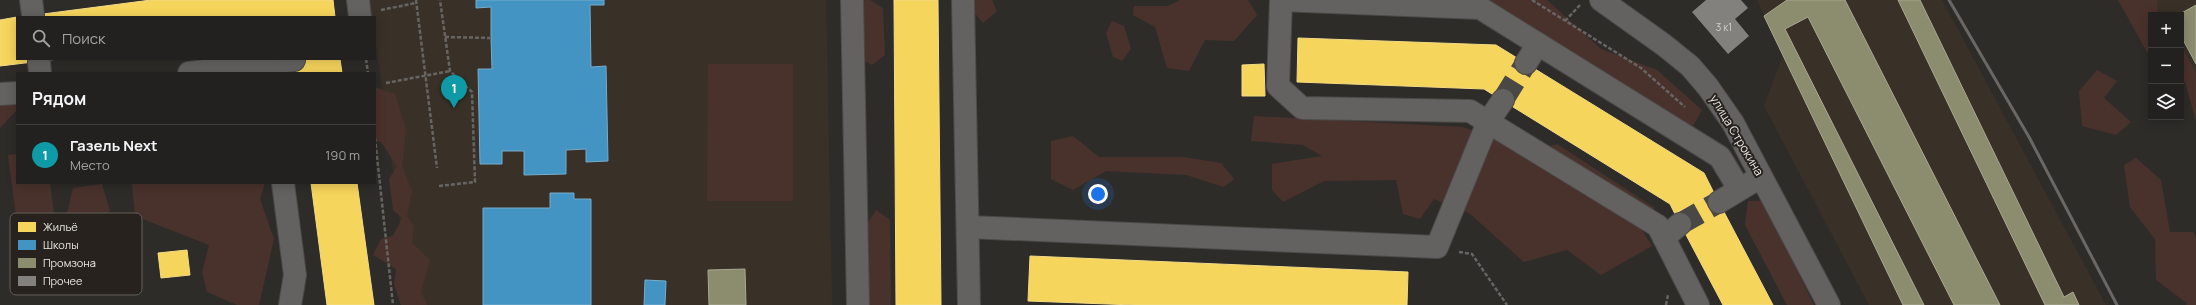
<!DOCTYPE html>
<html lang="ru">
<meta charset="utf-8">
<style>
:root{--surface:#22211f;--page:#2a2928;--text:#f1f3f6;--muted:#a2a3a4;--line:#3f3e3d;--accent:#aaa7a3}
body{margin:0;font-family:Manrope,sans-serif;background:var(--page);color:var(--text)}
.controls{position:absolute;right:12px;top:12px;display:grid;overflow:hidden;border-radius:0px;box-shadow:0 2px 10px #0003}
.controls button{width:36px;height:36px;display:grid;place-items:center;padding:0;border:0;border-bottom:1px solid var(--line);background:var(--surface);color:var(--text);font:20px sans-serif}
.you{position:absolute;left:1098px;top:194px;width:14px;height:14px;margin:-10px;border:3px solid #fff;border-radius:50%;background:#1a73e8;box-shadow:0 0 0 6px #1a73e833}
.badge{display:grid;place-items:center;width:26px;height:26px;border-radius:50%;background:var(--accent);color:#fff;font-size:13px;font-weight:700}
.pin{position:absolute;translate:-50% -33px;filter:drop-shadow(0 1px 2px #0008)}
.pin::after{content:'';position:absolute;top:21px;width:14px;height:12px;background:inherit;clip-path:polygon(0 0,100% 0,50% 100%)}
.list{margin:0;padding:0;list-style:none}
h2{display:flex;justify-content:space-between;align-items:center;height:52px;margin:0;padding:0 16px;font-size:17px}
h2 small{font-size:13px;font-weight:400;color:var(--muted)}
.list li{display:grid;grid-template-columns:26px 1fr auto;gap:12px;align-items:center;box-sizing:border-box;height:60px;padding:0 16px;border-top:1px solid var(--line)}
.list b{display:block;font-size:15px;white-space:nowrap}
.list p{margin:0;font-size:13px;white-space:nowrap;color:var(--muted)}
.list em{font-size:13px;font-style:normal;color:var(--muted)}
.icon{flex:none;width:22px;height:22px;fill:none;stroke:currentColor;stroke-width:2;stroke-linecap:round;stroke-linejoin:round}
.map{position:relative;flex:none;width:2196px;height:305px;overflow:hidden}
.search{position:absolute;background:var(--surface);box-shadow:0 2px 10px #0003;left:16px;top:16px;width:360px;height:44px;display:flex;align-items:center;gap:10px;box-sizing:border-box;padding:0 14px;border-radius:0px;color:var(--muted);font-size:15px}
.panel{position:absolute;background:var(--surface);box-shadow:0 2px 10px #0003;left:16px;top:72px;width:360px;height:112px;border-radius:0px}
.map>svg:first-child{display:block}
.built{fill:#393127}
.green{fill:#4a322c}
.homes{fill:#f6d55c;stroke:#f3db85}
.schools{fill:#4393c3;stroke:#76adcd}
.industry{fill:#8c8c6e;stroke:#a9a892}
.building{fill:#82817e}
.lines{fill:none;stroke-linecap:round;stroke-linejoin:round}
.minor-tunnel{stroke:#4a4845;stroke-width:22;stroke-dasharray:22 11;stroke-linecap:butt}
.minor-casing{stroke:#4c4a48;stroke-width:24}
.path{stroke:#676564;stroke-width:2.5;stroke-dasharray:4 2;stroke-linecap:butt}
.minor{stroke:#636260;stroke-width:22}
.rail{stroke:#6a6866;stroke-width:3}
.labels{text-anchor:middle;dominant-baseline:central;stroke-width:4;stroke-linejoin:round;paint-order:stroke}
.number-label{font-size:10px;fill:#d2cfcb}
.street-label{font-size:12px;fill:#ece9e5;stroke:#27221d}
.key{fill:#27221d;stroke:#625e59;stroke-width:1}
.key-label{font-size:11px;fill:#ece9e5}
</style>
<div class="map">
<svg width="2196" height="305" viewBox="0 0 2196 305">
<rect width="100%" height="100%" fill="#2e2c29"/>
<g class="built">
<polygon points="370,0 826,0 832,305 411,305 375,36 375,17 372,17"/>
<polygon points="1757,0 1942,0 2106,305 1869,305 1764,106 1783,55"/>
<polygon points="2153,0 2196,0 2196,81 2181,53 2181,15 2161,15"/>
</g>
<g class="green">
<polygon points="865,0 870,0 883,8 885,55 872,65 859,57 856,8"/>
<polygon points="974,0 992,0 997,11 983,23 973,11"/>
<polygon points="1180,0 1248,0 1257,15 1234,41 1205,40 1189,71 1167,68 1155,27 1133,15 1134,6 1168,6"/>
<polygon points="1455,0 1547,0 1601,49 1657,70 1702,110 1693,126 1579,65 1517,17 1484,0"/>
<polygon points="2118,0 2157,0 2158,15 2151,15 2151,59"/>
<polygon points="1112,21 1124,26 1131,49 1122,61 1113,57 1106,33"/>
<polygon points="2181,45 2196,73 2196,121 2185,82 2181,80"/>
<polygon points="708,64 793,64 793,201 707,201"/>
<polygon points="2097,70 2117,81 2104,98 2131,122 2116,135 2082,126 2079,91"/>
<polygon points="375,87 395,94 406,129 402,166 412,191 407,216 414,227 412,243 430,260 421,292 427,305 401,305 394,284 396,269 373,255 381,239 393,236 402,218 393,210 389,179 397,166 381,142 375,141"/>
<polygon points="17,95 17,110 0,128 0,98"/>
<polygon points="1254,116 1462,127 1494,137 1526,155 1557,144 1655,208 1641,228 1652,246 1601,275 1567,250 1524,262 1469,213 1434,199 1420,219 1403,214 1396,180 1324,181 1283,202 1272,190 1272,164 1322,156 1303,145 1251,141"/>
<polygon points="1073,136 1099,157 1183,157 1221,163 1234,179 1224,187 1186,175 1106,171 1073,190 1051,179 1051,141"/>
<polygon points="17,154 17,183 50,183 55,222 66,217 73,188 102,184 110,211 80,229 93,264 78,279 43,268 46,236 19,239 8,155"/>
<polygon points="2136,158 2161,180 2170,232 2194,232 2196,240 2196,305 2186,305 2187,303 2156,280 2155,239 2130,207 2124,165"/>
<polygon points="132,183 265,183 260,199 274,239 259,305 237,305 207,292 202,272 209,245 135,216"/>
<polygon points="1748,201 1764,201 1814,305 1787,305 1745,225"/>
<polygon points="876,210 890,220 891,305 866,305 864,229"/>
</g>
<g class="homes">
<polygon points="151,0 333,0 335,17 20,17"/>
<polygon points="894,0 938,0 941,305 896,305"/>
<polygon points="17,17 17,59 58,59 0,66 0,20"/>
<polygon points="1298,38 1496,45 1704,173 1714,193 1675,214 1670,204 1484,89 1297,82"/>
<polygon points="294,59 340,59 342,73 296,73"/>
<polygon points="1264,64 1265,96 1242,96 1242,65"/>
<polygon points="311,183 357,183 374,305 327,305"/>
<polygon points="1714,193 1773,305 1723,305 1675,214"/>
<polygon points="187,250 190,275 161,278 158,253"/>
<polygon points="1030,256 1408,272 1407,305 1134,305 1028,301"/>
</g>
<g class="schools">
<polygon points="476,0 604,0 604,5 590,5 591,67 606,66 608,161 586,162 586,149 566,150 566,174 524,175 524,151 502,151 502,164 480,164 478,69 492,69 491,38 491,7 476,8"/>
<polygon points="550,193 574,193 574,199 591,199 591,305 483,305 483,208 550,208"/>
<polygon points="645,280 666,281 665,305 644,305"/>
</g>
<g class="industry">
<polygon points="1787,0 1845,0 2000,305 1954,305 1808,17 1785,29 1924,305 1903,305 1764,16"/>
<polygon points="1898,0 1920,0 2064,297 2073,292 2079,305 2045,305"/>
<polygon points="2196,5 2196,64 2181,36 2181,15 2178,15"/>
<polygon points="745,269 746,305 709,305 708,270"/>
</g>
<polygon class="building" points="1706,0 1741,0 1748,8 1735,19 1749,36 1728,54 1692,12"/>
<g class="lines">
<g class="minor-tunnel">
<polyline points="1503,100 1526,63"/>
<polyline points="1680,224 1719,202"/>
</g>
<defs>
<g id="minor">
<polyline points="31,0 33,15"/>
<polyline points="358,0 360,17"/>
<polyline points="852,0 858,305"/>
<polyline points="963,0 969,305"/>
<polyline points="1601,0 1664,45 1690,66 1708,87 1733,123 1829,305"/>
<polyline points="39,62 40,73"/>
<polyline points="268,63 294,60"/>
<polyline points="1526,63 1538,44"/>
<polyline points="189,73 268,63 269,73"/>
<polyline points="0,94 17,93"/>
<polyline points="283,183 295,275 290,305"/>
<polyline points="1719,202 1752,182"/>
<polyline points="968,227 1437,247 1488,122 1503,100"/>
<polyline points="1664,238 1680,224"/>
<polyline points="1698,305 1658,226 1470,111 1302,108 1278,86 1281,0 1480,8 1720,157 1739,189"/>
</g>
</defs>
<use href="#minor" class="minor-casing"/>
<g class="path">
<polyline points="416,0 437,168"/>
<polyline points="1532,0 1641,68 1685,107"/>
<polyline points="381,10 416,3"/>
<polyline points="1565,21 1580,5"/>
<polyline points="445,37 491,38"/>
<polyline points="366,59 368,73"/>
<polyline points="386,83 450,71"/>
<polyline points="375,138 393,305"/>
<polyline points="439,186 475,182 472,92 450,71 440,0"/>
<polyline points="1459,252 1472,254 1507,305"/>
<polyline points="1666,305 1668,295"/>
</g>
<use href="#minor" class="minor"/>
<polyline class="rail" points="1949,0 2029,137 2117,305"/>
</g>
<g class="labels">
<g class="number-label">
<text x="1724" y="27">3 к1</text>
</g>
<g class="street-label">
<text transform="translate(1737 135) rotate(59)">улица Строкина</text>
</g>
</g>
<rect x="10" y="213" width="132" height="82" rx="6" class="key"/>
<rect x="18" y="222" width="18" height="10" fill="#f6d55c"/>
<rect x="18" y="240" width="18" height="10" fill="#4393c3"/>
<rect x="18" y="258" width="18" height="10" fill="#8c8c6e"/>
<rect x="18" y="276" width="18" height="10" fill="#82817e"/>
<g class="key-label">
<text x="43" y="231">Жильё</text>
<text x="43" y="249">Школы</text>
<text x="43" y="267">Промзона</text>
<text x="43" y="285">Прочее</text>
</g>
</svg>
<div class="controls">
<button>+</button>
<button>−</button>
<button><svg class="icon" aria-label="layers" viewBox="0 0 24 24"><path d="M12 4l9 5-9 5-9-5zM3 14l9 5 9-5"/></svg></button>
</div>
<div class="you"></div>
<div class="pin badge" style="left:454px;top:108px;background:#0f9aa8">1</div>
<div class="search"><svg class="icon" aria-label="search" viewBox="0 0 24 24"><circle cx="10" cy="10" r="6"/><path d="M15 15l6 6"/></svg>Поиск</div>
<section class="panel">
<h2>Рядом<small></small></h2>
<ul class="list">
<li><span class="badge" style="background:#0f9aa8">1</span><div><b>Газель Next</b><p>Место</p></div><em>190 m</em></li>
</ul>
</section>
</div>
